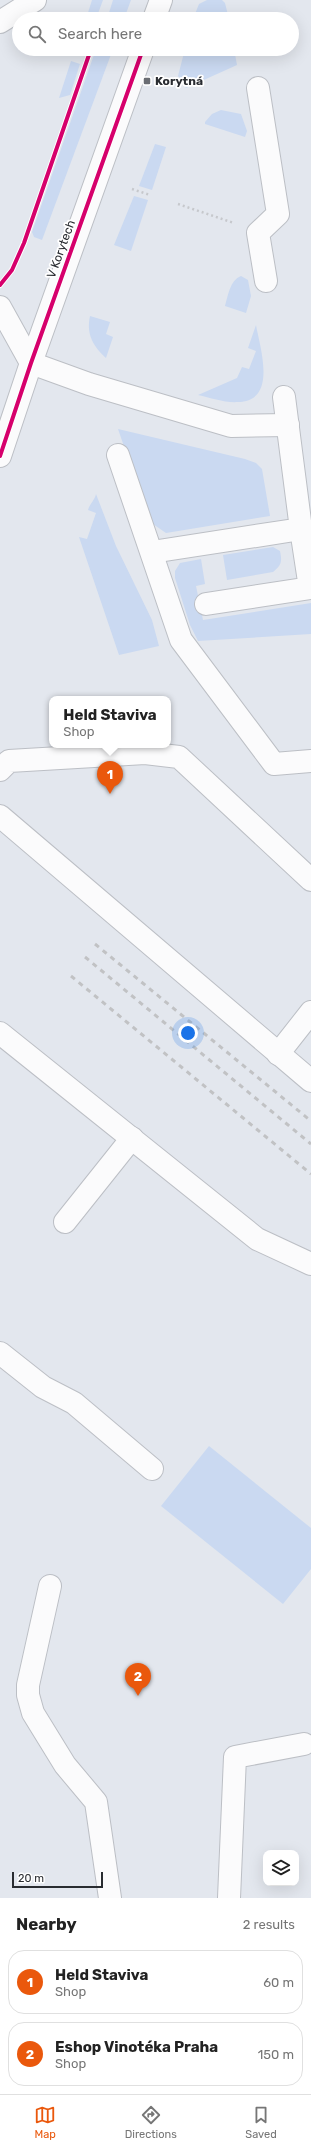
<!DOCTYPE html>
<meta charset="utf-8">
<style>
:root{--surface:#fff;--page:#f6f6f6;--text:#222;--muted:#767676;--line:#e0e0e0;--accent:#ea580c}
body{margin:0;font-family:Rubik,sans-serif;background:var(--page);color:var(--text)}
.controls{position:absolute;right:12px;bottom:12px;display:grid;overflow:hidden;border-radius:8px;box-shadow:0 4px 16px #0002}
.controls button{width:36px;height:36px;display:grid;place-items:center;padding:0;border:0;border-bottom:1px solid var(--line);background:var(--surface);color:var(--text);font:20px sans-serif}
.scale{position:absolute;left:12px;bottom:10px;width:91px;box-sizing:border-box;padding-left:4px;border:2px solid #292c31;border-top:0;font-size:11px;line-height:14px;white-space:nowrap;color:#292c31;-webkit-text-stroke:3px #fff;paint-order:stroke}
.you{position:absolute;left:188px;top:1033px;width:14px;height:14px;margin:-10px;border:3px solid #fff;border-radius:50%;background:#1a73e8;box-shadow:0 0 0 6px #1a73e833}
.badge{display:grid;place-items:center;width:26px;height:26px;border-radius:50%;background:var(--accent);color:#fff;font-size:13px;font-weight:700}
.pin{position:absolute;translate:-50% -33px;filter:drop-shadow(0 1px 2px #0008)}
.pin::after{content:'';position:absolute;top:21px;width:14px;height:12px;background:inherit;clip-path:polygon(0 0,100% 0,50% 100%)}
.popup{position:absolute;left:49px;top:696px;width:122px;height:52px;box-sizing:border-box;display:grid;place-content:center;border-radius:8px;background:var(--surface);filter:drop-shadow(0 1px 3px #0005);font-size:13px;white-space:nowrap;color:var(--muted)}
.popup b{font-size:15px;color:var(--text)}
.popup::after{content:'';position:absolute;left:50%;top:100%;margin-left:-8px;border:8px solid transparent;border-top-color:var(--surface)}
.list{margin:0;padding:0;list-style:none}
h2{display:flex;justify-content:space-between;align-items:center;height:52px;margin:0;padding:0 16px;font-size:17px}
h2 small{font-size:13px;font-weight:400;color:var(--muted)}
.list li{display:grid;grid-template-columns:26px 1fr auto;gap:12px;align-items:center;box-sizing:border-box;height:64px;margin:0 8px 8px;padding:0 8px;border:1px solid var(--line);border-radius:16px}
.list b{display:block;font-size:15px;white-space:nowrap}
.list p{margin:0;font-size:13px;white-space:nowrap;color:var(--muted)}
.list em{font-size:13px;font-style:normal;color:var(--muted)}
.icon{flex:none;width:22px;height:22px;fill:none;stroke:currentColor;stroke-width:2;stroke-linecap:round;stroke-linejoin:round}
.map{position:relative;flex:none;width:311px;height:1898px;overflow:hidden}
.search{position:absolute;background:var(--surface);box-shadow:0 4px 16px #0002;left:12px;right:12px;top:12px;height:44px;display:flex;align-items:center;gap:10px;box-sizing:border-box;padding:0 14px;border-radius:22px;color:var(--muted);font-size:15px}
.sheet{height:196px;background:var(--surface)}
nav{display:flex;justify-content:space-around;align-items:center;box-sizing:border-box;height:56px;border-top:1px solid var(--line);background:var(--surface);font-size:11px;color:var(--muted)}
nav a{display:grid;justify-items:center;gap:2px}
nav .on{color:var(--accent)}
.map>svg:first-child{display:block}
.green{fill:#cad9f1}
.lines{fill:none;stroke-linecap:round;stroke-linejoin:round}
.minor-casing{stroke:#bcbfc5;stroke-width:24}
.path{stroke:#c6c8cc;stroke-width:2.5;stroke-dasharray:2 3;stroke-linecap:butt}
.minor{stroke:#fbfbfc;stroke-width:22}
.rail{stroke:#c1c2c4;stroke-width:3;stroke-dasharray:5 5;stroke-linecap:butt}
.cycleway-casing{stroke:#fff;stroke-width:6}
.cycleway{stroke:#d6006c;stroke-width:4}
.poi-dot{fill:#6a6d73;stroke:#fff;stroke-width:1.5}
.labels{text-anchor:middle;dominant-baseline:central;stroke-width:3.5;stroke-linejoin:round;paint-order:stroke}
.poi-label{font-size:12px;font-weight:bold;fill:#292c31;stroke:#fff;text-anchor:start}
.street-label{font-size:12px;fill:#292c31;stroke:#fff}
</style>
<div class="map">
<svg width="311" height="1898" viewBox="0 0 311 1898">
<rect width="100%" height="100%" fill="#e3e7ee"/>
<g class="green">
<polygon points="92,0 103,0 96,19 86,19"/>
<polygon points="113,0 131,0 124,19 107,19"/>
<polygon points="207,0 222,0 225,3 229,19 193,19 199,4"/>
<polygon points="96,49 113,49 42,240 34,237 32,232"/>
<polygon points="185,49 234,49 237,65 186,88 178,76"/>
<polygon points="71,61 80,64 70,95 59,98"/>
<polygon points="221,110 241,114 247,131 245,137 205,124 205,122 212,114"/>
<polygon points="155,144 166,147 152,190 139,186"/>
<polygon points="134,196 148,200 131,251 114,245"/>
<path d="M241 276 248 280 251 296 246 313 225 306C228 296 230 280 241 276Z"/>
<path d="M90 316 110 322 106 334 113 337 106 358C93 346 86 334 90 316Z"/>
<path d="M256 325C260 348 278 401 238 402 225 403 211 398 198 395L237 378 242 367 249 369 256 351 248 348Z"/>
<polygon points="118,429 245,459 256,463 262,469 270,516 166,533 150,522"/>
<path d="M96 494 116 546 152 620 159 646 119 655 79 537 87 539 96 513 88 510C90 503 95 500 96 494Z"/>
<path d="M273 547 280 551C282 561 282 565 273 572L227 580 223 555Z"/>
<polygon points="201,559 205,584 196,586 203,620 311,603 311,634 198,641 190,625 175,578 175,571 180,563"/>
<polygon points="209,1446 311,1528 311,1569 283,1604 161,1506"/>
</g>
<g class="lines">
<defs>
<g id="minor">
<polyline points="154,19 161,0"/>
<polyline points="0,22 35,0"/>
<polyline points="258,88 278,214 258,233 266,281"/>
<polyline points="0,307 31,363"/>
<polyline points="31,363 89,384 231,426 288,425"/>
<polyline points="118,455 181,640 274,764 311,761"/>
<polyline points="0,456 31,363 143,49"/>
<polyline points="152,552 301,529 284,397"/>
<polyline points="206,604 310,588 301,529"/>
<polyline points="0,770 9,761 145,753 179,757 311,880"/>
<polyline points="0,816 311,1081"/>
<polyline points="0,1033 257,1239 311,1264"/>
<polyline points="278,1054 311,1012"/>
<polyline points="65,1222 132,1138"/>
<polyline points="0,1353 43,1387 74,1403 152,1469"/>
<polyline points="50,1586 28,1685 28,1695 33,1713 65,1765 96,1802 110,1898"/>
<polyline points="229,1898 235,1757 304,1744"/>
</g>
</defs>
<use href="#minor" class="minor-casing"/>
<g class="path">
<polyline points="132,189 150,195"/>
<polyline points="178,204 234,223"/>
</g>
<use href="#minor" class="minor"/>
<g class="rail">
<polyline points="95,944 311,1121"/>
<polyline points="85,957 311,1144"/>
<polyline points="71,976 311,1174"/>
</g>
<defs>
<g id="cycleway">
<polyline points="0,285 12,270 24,243 91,49"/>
<polyline points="0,456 31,363 143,49"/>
</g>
</defs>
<use href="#cycleway" class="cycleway-casing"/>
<use href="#cycleway" class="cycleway"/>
</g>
<rect class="poi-dot" x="143" y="77" width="8" height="8" rx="2"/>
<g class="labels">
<g class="poi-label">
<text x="155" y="81">Korytná</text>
</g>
<g class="street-label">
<text transform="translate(61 249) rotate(-70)">V Korytech</text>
</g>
</g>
</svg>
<div class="controls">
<button><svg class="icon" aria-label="layers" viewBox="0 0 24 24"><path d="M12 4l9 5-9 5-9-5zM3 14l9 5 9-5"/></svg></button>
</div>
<div class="scale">20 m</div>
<div class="you"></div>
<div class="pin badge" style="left:110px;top:794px">1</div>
<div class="popup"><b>Held Staviva</b>Shop</div>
<div class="pin badge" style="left:138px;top:1696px">2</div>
<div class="search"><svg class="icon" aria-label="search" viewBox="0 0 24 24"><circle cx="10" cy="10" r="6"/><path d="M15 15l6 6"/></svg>Search here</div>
</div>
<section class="sheet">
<h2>Nearby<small>2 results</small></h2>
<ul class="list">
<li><span class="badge">1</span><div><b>Held Staviva</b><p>Shop</p></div><em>60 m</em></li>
<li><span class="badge">2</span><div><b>Eshop Vinotéka Praha</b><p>Shop</p></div><em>150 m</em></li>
</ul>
</section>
<nav>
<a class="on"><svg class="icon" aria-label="map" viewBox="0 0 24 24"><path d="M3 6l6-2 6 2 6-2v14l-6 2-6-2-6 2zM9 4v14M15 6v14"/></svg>Map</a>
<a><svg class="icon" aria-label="directions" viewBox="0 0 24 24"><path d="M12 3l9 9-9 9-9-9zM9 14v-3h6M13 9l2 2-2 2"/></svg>Directions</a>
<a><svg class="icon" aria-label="saved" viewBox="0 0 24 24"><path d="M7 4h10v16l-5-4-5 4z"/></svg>Saved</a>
</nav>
